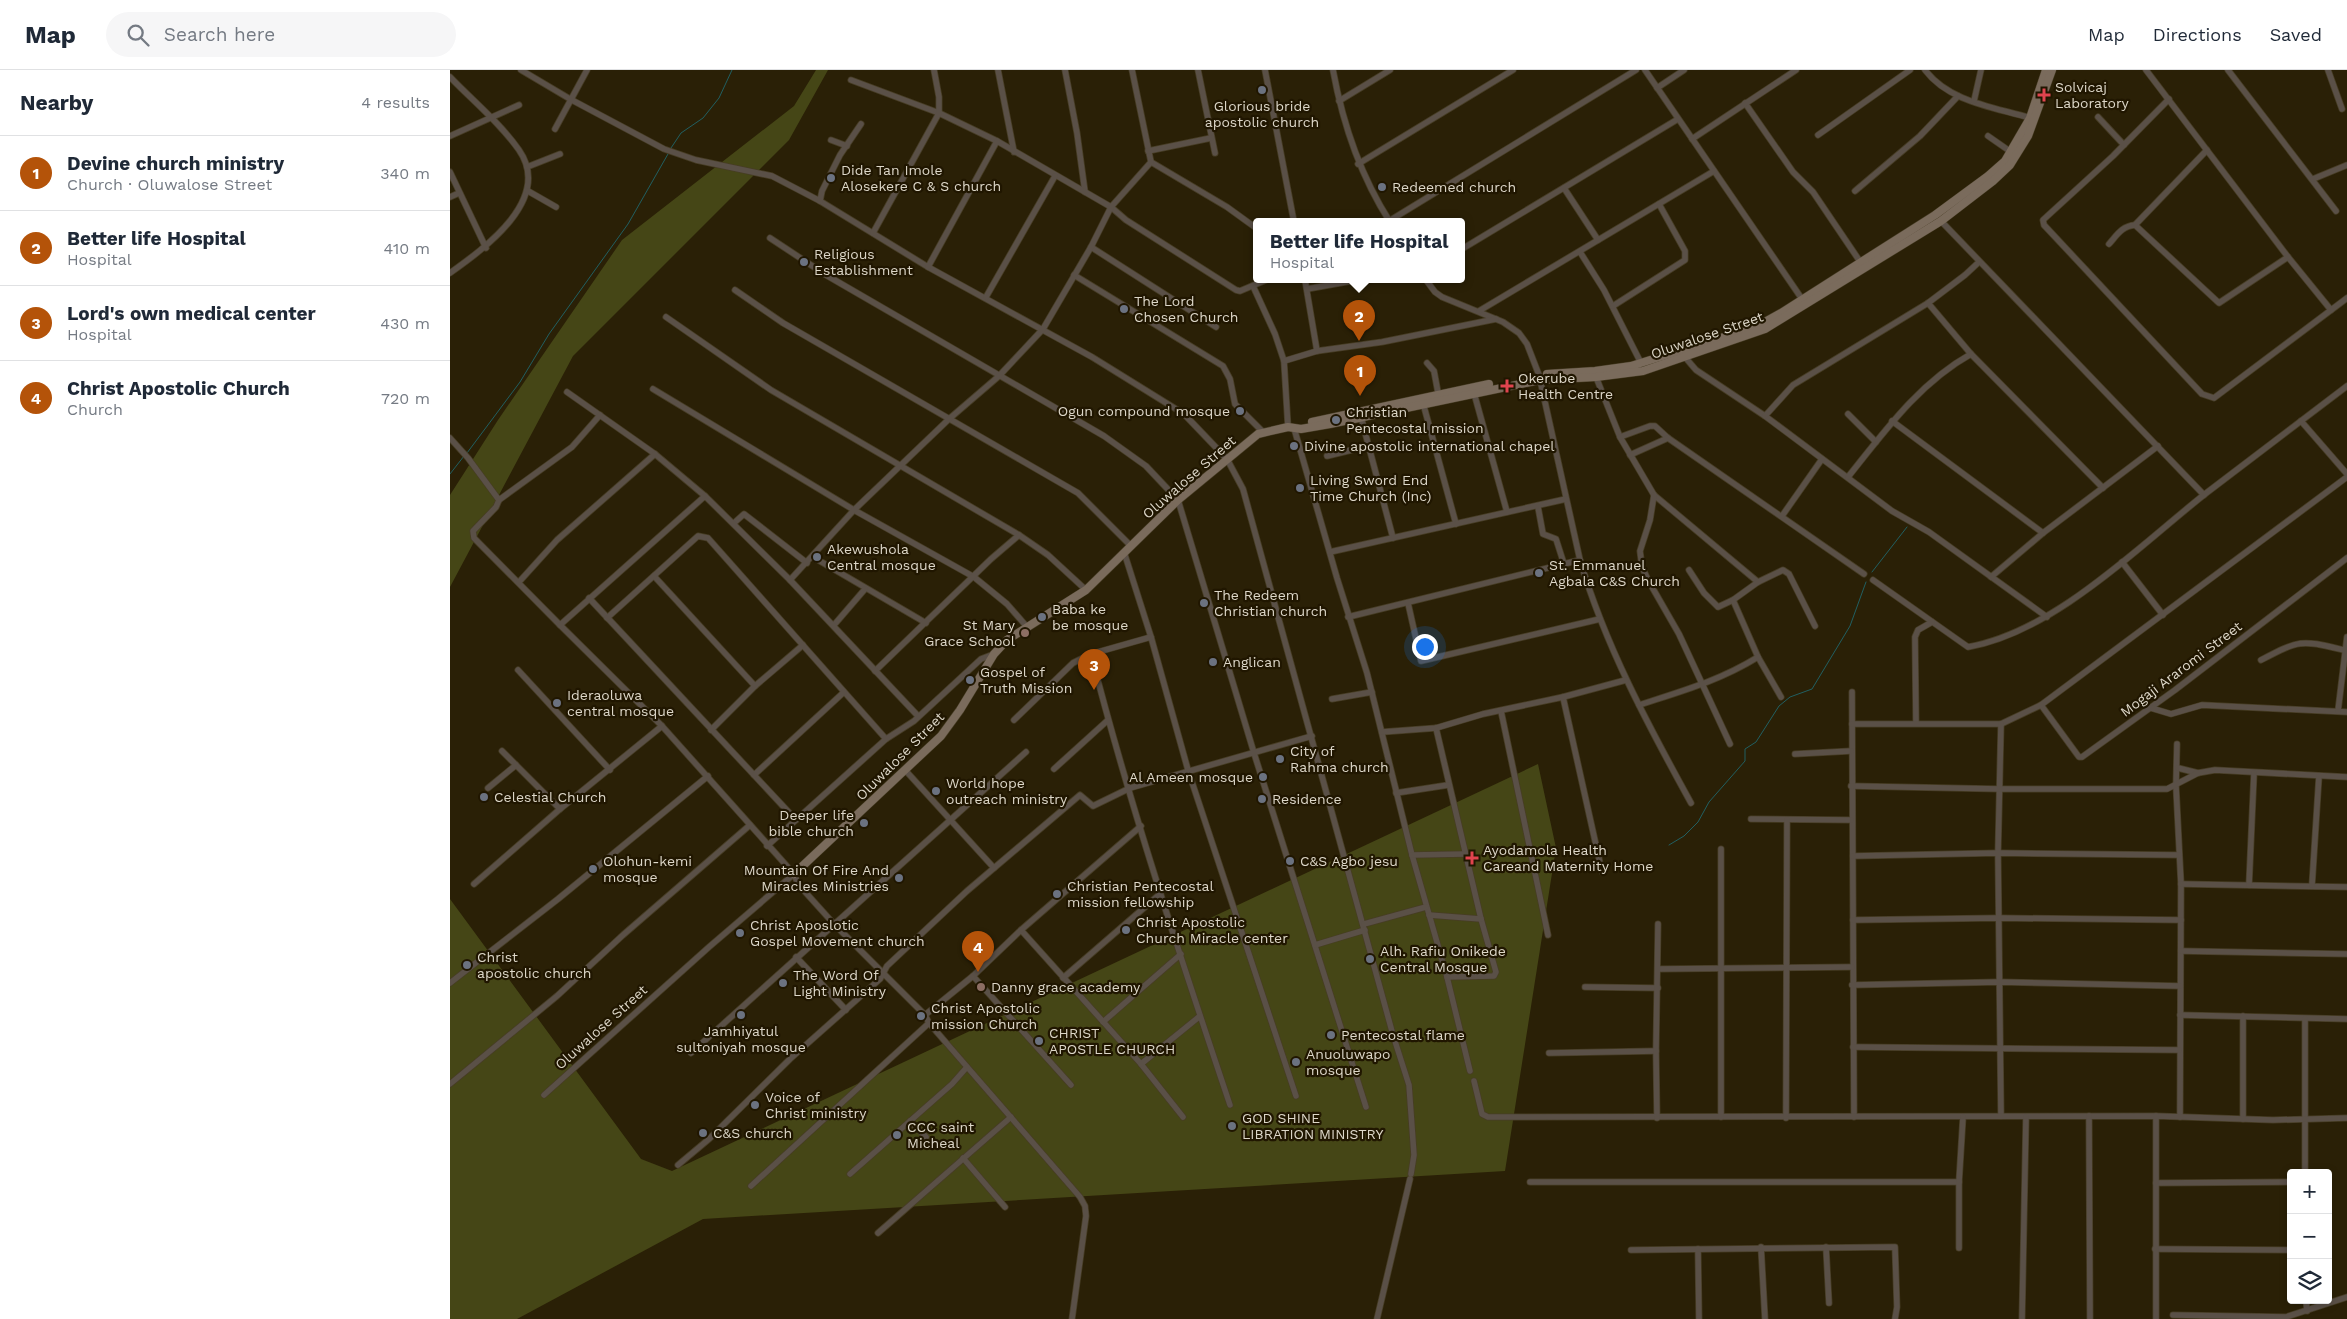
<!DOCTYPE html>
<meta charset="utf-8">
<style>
:root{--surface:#fff;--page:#f6f6f7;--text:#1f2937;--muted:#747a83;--line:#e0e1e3;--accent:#b45309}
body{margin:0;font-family:"Work Sans",sans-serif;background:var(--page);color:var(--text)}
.controls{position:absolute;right:15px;bottom:15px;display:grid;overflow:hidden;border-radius:5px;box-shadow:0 2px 8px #0003}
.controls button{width:45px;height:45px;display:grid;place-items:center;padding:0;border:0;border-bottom:1px solid var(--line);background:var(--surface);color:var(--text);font:25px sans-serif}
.you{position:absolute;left:974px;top:576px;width:18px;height:18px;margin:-12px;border:4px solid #fff;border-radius:50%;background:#1a73e8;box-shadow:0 0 0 8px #1a73e833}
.badge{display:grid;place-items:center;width:32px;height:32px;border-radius:50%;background:var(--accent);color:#fff;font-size:16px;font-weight:700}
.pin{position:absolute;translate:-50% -41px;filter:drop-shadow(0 1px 2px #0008)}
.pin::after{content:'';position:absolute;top:26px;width:18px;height:15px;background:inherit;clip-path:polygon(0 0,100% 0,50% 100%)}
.popup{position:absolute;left:803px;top:148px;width:212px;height:65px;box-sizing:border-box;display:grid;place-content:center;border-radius:5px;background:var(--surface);filter:drop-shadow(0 1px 4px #0005);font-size:16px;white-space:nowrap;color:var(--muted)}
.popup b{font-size:19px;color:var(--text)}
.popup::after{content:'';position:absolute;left:50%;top:100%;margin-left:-10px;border:10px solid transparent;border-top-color:var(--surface)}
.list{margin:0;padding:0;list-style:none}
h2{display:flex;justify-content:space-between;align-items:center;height:65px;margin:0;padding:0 20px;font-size:21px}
h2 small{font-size:16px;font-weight:400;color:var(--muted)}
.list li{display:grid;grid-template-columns:32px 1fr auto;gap:15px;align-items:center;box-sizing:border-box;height:75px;padding:0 20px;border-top:1px solid var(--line)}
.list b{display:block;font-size:19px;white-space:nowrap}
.list p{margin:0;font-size:16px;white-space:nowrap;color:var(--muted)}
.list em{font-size:16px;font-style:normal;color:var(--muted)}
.icon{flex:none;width:28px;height:28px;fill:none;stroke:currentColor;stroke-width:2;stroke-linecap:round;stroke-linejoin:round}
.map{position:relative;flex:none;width:1897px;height:1249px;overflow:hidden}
header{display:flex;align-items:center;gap:30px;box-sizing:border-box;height:70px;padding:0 25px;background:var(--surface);border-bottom:1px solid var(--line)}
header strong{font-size:24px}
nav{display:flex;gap:28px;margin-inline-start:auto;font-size:18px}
.search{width:350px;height:45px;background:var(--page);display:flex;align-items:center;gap:12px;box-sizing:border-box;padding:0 18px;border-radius:28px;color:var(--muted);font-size:19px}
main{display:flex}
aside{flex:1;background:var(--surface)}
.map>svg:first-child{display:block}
.green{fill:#454616}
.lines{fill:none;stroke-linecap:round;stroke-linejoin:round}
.stream{stroke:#215f61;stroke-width:1}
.street-casing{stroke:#473d25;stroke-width:7}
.secondary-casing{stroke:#473d25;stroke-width:9}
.street{stroke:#5a5047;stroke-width:5.5}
.secondary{stroke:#7a6b5c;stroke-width:8}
.worship-dot{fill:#6b7280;stroke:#201600;stroke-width:2}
.health-dot{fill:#e0444e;stroke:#201600;stroke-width:2}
.education-dot{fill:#8d6e63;stroke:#201600;stroke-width:2}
.labels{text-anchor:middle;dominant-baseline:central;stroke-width:4.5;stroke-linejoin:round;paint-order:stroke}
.poi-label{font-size:14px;fill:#ddd7c8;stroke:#201600;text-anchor:start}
.street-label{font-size:14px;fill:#ddd7c8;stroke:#201600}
</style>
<header>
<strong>Map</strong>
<div class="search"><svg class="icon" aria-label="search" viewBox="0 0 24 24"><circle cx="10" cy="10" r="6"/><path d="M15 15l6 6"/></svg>Search here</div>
<nav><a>Map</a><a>Directions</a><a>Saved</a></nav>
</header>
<main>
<aside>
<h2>Nearby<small>4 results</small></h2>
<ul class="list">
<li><span class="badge">1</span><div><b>Devine church ministry</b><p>Church · Oluwalose Street</p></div><em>340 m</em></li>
<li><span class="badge">2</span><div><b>Better life Hospital</b><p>Hospital</p></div><em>410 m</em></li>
<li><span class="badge">3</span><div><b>Lord's own medical center</b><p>Hospital</p></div><em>430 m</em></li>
<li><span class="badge">4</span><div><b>Christ Apostolic Church</b><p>Church</p></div><em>720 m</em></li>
</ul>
</aside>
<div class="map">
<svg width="1897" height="1249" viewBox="0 0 1897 1249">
<rect width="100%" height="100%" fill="#2a2006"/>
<g class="green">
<polygon points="366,0 378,0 339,70 123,286 0,517 0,425 48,350 172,170 344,36"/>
<polygon points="1088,694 1106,778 1055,1101 253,1149 67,1249 0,1249 0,829 191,1089 222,1101"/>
</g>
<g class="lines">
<g class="stream">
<polyline points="221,78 231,63 253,48 269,28 282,0"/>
<polyline points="17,383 70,312 99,264 178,154 218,84"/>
<polyline points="0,404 14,386"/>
<polyline points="1422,502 1457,457"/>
<polyline points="1219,775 1234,766 1248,752 1259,732 1295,691 1295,679 1306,672 1329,636 1340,627 1362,619 1400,556 1416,512"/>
</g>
<defs>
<g id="street">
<polyline points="71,0 120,29 214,79 246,90 322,106 370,131 478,197 642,287 734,344 777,389 793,419 943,965 959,1015 964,1085 961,1104"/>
<polyline points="548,0 564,82"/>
<polyline points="615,0 627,63 635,122"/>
<polyline points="682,0 701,92 777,137 806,158"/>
<polyline points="748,0 765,83"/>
<polyline points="815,0 844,152"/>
<path d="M883 0C893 55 910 105 940 152"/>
<polyline points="1195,0 1352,229"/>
<path d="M1475 0C1499 32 1544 37 1580 48"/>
<polyline points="1696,0 1838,187 1881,240"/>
<polyline points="1778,0 1886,141"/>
<polyline points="1878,0 1892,39"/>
<path d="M0 7C23 31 50 53 69 80 103 129 35 178 0 203"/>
<polyline points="401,10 489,43 547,71 661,137 676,150 786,220 790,221 816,210"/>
<polyline points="1207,18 1234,0"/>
<polyline points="1719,29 1663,86 1593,150 1594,155 1752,324 1764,328 1897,228"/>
<polyline points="889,31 940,0"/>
<polyline points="1524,31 1531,0"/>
<polyline points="1295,33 1343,102 1363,122 1411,193"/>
<polyline points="1648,47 1674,75"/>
<polyline points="105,59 137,0"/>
<polyline points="1368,65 1460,0"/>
<polyline points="0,66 69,35"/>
<polyline points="1538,66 1561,82"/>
<polyline points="1242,69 1346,0"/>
<polyline points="381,70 397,76"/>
<polyline points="698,81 761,68"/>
<polyline points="908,94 1063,0"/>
<polyline points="77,97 110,84"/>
<polyline points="0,102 36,178"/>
<polyline points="1863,109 1897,95"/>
<polyline points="1114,118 1148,170"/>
<polyline points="78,121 106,137"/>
<polyline points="1405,121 1470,66 1508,26"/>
<polyline points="0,127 9,123"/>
<polyline points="370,131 372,121 390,85 411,54"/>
<polyline points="939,151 1186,0"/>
<polyline points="1491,151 1754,425"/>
<polyline points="1685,155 1769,233 1838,187"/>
<polyline points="423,163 489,43 489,27 484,0"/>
<polyline points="320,168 376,205 654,366 696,396 728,430 804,683 916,1037"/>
<path d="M1659 174C1667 165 1672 156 1685 155L1757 80"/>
<polyline points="641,177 766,257"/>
<polyline points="1012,179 1228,49"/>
<polyline points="1130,182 1154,220 1191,293"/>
<polyline points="478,197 547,71"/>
<polyline points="624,205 773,296 780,309 785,334 813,362"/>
<polyline points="855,210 867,281"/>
<path d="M976 210 985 222 992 227 1053 252 1069 263 1077 274 1089 305 1130 490C1155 575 1198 655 1241 733"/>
<polyline points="803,216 825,264 834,291 838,357"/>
<polyline points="857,219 907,210"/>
<polyline points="285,220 333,253 628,423 681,476"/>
<polyline points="536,227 605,106"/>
<polyline points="1478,233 1521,284 1653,418"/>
<polyline points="1163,236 1235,190 1235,181 1209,134"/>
<polyline points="1029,241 1264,101"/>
<polyline points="216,247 321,320 569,465 598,485 636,520"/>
<polyline points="1234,286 1246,300 1315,346 1442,441 1479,462 1597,547"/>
<polyline points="834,291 867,281 932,272 1046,249"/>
<polyline points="977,293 984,301 989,328"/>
<polyline points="1146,307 1170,367 1204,425 1308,512"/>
<polyline points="203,319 404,440 524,507 557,534 578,558"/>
<polyline points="117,322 205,384 255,426"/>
<polyline points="1024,323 1057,442"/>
<polyline points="973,333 1006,454"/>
<polyline points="1398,344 1426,372"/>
<polyline points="1315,346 1343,315 1478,233 1515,205 1529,192"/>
<polyline points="911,347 943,468"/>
<polyline points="1442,351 1593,463"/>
<polyline points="1851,351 1897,404"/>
<polyline points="844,358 887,508 917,603 962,785 997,907 1020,1001"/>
<polyline points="1170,367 1200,356 1205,356 1218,368 1414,504"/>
<polyline points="0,368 18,388 49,430 46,437 23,461 24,468 110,555"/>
<polyline points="1180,385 1218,368"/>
<polyline points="877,386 918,376"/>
<path d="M1398 407C1434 362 1469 313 1521 284"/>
<polyline points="1204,425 1200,450 1190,481 1192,497 1198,510 1229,564 1280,674"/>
<polyline points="49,430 122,377 150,345"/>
<polyline points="1088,437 1093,464 1106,469 1114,494"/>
<polyline points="1332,446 1372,389"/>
<polyline points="284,453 294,444 357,493"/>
<polyline points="674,482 701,567 738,700 846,1026"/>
<polyline points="880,482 1116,429"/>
<polyline points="363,487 476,553"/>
<polyline points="1672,492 1713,545"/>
<polyline points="1239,500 1254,523 1268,537 1283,530 1308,512 1333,500 1339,504 1365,556"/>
<polyline points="204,506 305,616"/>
<polyline points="1541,507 1593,463 1708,376"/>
<polyline points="340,510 404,440 499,349 549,306 593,259 641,177 661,137 701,92"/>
<path d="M1423 510 1518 577C1604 562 1688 477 1755 424 1802 388 1850 352 1897 316"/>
<polyline points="69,512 107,470 205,384"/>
<polyline points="139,528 346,750"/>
<polyline points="1283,530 1308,587 1331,627"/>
<polyline points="958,533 971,591 1150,549"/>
<polyline points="898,547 1130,490"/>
<polyline points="157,548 248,466 258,468 436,669"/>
<polyline points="384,555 415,519"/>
<path d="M641 584C680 736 730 886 780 1035"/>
<path d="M1811 590C1851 569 1851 570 1894 580"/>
<polyline points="68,600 160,700"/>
<polyline points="425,601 541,489 569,465"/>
<polyline points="1402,622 1404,1047"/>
<polyline points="1113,627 1152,802"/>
<polyline points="882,629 922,622"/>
<path d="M1189 635C1232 621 1269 611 1308 587"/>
<polyline points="1591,635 1629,687 1632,687 1725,620 1897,488"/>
<polyline points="1701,638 1721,644 1752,635 1897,642"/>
<polyline points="1051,641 1098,865"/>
<polyline points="1888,641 1897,567"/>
<polyline points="468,646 340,510 255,426 110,555 212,656 344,804 348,814 384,854 475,945 479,953 630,1127 635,1136 636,1146 622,1249"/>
<polyline points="564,650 623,593 641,584 701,567"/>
<polyline points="1466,653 1465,567 1468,560 1482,552"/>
<polyline points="1402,654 1551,654 1591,635 1897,407"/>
<polyline points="1551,654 1548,783 1551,1046"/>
<polyline points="986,658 1031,849 1046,902 1044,906 997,907"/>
<polyline points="261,660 305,616 353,575"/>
<polyline points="932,662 986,658 1033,644 1113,627 1176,610"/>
<polyline points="1727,674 1726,716 1731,814 1730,1047"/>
<polyline points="52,681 110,739"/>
<polyline points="1345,684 1401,681"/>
<polyline points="1728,698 1748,703"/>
<polyline points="604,699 658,650"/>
<polyline points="456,701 544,798"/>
<polyline points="304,705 394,622"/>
<polyline points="1401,716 1550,719 1717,719 1748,703 1765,700 1897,707"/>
<polyline points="38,718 66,695"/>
<polyline points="946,723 998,715"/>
<polyline points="1301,749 1401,750"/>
<polyline points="317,776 436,669 464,651 531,589 544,584"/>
<polyline points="962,785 1015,784"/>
<polyline points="1403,786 1548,783 1729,785"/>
<polyline points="24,814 110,739 212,656"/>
<polyline points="1731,814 1897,817"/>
<polyline points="1799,815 1804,703"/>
<polyline points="1862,815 1869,706"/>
<polyline points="979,845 1031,849"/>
<polyline points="1403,850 1549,848 1731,850"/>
<polyline points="914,854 976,837"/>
<polyline points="571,860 691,994 733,1047"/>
<polyline points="865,875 915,860"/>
<polyline points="1731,881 1897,884"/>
<polyline points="346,887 396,940"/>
<polyline points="1208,899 1402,897"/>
<polyline points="523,906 621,1015"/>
<polyline points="613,908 710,824"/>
<polyline points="0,913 108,829 258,706"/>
<polyline points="1402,915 1550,912 1730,916"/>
<polyline points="1135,917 1208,918"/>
<polyline points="475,945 523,906 571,860 691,756"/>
<polyline points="1730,945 1897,949"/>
<polyline points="1793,946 1793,1049"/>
<polyline points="1855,949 1855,1103"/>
<polyline points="653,952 731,884"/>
<polyline points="1403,977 1729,980"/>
<polyline points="241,983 576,682"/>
<polyline points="1099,983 1206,981"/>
<polyline points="691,994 750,946"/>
<polyline points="1024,1011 1032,1044 1038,1047 1706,1046 1823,1050 1897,1048"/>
<polyline points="0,1014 107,926 173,865 300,755"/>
<polyline points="94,1025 259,877 344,804"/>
<polyline points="1639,1046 1640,1249"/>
<polyline points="1271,1047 1271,779"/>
<polyline points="1207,1048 1206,981 1208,854"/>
<polyline points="1336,1048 1337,750"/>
<polyline points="460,1051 476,1067"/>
<polyline points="513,1088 555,1137"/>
<polyline points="228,1095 259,1069 340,989 430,909 437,896 517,821 630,725 643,736 680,718 862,666"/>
<polyline points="400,1104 502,1014 517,997"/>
<polyline points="1080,1112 1509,1112"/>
<polyline points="1706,1113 1841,1112"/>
<polyline points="301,1116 479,953"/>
<polyline points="428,1163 561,1047"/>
<polyline points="1311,1177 1315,1249"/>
<polyline points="1376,1177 1379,1233"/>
<polyline points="1509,1178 1509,1112 1513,1047"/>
<polyline points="1248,1179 1249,1249"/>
<polyline points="1705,1179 1841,1180"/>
<polyline points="1181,1180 1445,1177 1447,1237 1445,1249"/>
<polyline points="1856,1230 1857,1241"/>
<polyline points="1723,1245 1836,1247 1897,1227"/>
<polyline points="927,1249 960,1109"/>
<polyline points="1572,1249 1576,1047"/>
<polyline points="1706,1249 1706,1046"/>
</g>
<g id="secondary">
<polyline points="1097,304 1145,301 1181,296 1293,261 1313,253 1331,243 1485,145 1538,106 1555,91 1580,48 1596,0"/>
<polyline points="862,352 1039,314"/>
<polyline points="344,804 491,666 510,640 544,584 557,570 636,520 728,430 808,364 838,357 851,359 880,354 1090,310 1146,307 1193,301 1315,259 1491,151 1543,111 1560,95 1578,66 1602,0"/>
</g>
</defs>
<use href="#street" class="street-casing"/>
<use href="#secondary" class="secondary-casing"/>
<use href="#street" class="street"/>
<use href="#secondary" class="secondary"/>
</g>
<g class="worship-dot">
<circle cx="812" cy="20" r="5"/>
<circle cx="381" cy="108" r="5"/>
<circle cx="932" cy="117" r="5"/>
<circle cx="354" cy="192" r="5"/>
<circle cx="674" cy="239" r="5"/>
<circle cx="790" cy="341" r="5"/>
<circle cx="886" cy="350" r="5"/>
<circle cx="844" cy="376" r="5"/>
<circle cx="850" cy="418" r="5"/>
<circle cx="367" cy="487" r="5"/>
<circle cx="1089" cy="503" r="5"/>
<circle cx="754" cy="533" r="5"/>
<circle cx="592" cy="547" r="5"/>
<circle cx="763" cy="592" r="5"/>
<circle cx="520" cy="610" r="5"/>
<circle cx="107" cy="633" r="5"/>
<circle cx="830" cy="689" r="5"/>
<circle cx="813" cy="707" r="5"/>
<circle cx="486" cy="721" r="5"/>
<circle cx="34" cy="727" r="5"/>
<circle cx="812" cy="729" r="5"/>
<circle cx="414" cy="753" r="5"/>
<circle cx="840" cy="791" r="5"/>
<circle cx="143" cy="799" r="5"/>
<circle cx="449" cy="808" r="5"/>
<circle cx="607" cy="824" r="5"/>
<circle cx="676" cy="860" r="5"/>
<circle cx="290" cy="863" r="5"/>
<circle cx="920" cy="889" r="5"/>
<circle cx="17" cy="895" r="5"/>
<circle cx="333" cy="913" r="5"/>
<circle cx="291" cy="945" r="5"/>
<circle cx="471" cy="946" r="5"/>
<circle cx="881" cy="965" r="5"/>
<circle cx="589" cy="971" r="5"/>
<circle cx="846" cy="992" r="5"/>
<circle cx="305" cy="1035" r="5"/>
<circle cx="782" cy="1056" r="5"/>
<circle cx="253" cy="1063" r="5"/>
<circle cx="447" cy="1065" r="5"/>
</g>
<g class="health-dot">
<path d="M1591.5 17.5h5v5h5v5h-5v5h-5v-5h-5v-5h5z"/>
<path d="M1054.5 308.5h5v5h5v5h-5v5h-5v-5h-5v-5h5z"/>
<path d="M1019.5 780.5h5v5h5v5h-5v5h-5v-5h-5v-5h5z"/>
</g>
<g class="education-dot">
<circle cx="575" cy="563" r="5"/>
<circle cx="531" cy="917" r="5"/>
</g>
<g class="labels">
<g class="poi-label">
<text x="1605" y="17">Solvicaj<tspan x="1605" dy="16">Laboratory</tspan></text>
<text x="812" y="36" text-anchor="middle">Glorious bride<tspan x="812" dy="16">apostolic church</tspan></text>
<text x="391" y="100">Dide Tan Imole<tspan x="391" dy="16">Alosekere C &amp; S church</tspan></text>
<text x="942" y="117">Redeemed church</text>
<text x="364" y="184">Religious<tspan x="364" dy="16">Establishment</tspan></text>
<text x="684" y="231">The Lord<tspan x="684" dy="16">Chosen Church</tspan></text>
<text x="1068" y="308">Okerube<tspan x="1068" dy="16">Health Centre</tspan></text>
<text x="780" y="341" text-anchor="end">Ogun compound mosque</text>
<text x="896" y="342">Christian<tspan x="896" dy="16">Pentecostal mission</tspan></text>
<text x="854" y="376">Divine apostolic international chapel</text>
<text x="860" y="410">Living Sword End<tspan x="860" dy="16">Time Church (Inc)</tspan></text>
<text x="377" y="479">Akewushola<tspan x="377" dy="16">Central mosque</tspan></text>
<text x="1099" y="495">St. Emmanuel<tspan x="1099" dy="16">Agbala C&amp;S Church</tspan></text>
<text x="764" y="525">The Redeem<tspan x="764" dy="16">Christian church</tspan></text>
<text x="602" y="539">Baba ke<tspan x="602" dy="16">be mosque</tspan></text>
<text x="565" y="555" text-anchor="end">St Mary<tspan x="565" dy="16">Grace School</tspan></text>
<text x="773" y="592">Anglican</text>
<text x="530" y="602">Gospel of<tspan x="530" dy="16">Truth Mission</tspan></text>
<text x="117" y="625">Ideraoluwa<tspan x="117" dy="16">central mosque</tspan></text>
<text x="840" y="681">City of<tspan x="840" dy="16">Rahma church</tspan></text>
<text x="803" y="707" text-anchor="end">Al Ameen mosque</text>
<text x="496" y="713">World hope<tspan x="496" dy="16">outreach ministry</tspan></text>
<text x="44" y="727">Celestial Church</text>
<text x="822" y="729">Residence</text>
<text x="404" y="745" text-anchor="end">Deeper life<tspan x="404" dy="16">bible church</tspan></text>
<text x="1033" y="780">Ayodamola Health<tspan x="1033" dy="16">Careand Maternity Home</tspan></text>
<text x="153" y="791">Olohun-kemi<tspan x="153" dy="16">mosque</tspan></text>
<text x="850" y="791">C&amp;S Agbo jesu</text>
<text x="439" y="800" text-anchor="end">Mountain Of Fire And<tspan x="439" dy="16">Miracles Ministries</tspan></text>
<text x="617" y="816">Christian Pentecostal<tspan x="617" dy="16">mission fellowship</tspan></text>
<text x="686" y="852">Christ Apostolic<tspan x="686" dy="16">Church Miracle center</tspan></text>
<text x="300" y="855">Christ Aposlotic<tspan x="300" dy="16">Gospel Movement church</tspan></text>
<text x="930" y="881">Alh. Rafiu Onikede<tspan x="930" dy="16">Central Mosque</tspan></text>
<text x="27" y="887">Christ<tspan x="27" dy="16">apostolic church</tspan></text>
<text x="343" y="905">The Word Of<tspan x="343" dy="16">Light Ministry</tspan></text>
<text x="541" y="917">Danny grace academy</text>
<text x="481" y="938">Christ Apostolic<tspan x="481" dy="16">mission Church</tspan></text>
<text x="291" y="961" text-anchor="middle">Jamhiyatul<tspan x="291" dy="16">sultoniyah mosque</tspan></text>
<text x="599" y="963">CHRIST<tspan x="599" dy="16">APOSTLE CHURCH</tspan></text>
<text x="891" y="965">Pentecostal flame</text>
<text x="856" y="984">Anuoluwapo<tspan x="856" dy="16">mosque</tspan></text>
<text x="315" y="1027">Voice of<tspan x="315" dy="16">Christ ministry</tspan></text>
<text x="792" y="1048">GOD SHINE<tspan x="792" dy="16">LIBRATION MINISTRY</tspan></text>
<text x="457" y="1057">CCC saint<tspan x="457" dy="16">Micheal</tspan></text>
<text x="263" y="1063">C&amp;S church</text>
</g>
<g class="street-label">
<text transform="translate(1257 265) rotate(-19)">Oluwalose Street</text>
<text transform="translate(739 407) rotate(-41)">Oluwalose Street</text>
<text transform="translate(1731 599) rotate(-37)">Mogaji Araromi Street</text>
<text transform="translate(450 686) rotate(-45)">Oluwalose Street</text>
<text transform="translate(151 957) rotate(-42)">Oluwalose Street</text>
</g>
</g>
</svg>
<div class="controls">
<button>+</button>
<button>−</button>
<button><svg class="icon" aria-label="layers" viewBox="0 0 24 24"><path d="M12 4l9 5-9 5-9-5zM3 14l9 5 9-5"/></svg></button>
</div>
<div class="you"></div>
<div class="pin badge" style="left:910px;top:326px">1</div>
<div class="pin badge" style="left:909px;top:271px">2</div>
<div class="popup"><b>Better life Hospital</b>Hospital</div>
<div class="pin badge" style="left:644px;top:620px">3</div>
<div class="pin badge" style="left:528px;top:902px">4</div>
</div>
</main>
